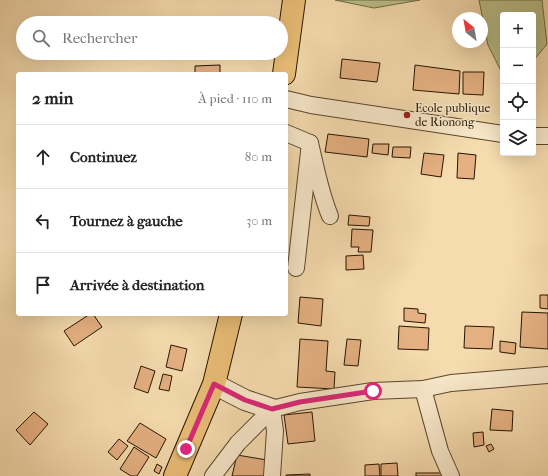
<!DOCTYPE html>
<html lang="fr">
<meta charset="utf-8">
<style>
:root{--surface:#fff;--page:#f6f6f6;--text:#222;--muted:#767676;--line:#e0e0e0}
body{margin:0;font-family:"IM FELL French Canon",serif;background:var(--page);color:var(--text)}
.controls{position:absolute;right:12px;top:12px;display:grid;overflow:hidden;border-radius:4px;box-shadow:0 4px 16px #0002}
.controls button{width:36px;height:36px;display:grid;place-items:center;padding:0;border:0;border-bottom:1px solid var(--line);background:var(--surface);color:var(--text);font:20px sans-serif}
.compass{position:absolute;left:452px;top:12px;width:36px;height:36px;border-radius:50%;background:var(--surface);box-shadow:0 4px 16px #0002;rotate:329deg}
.stop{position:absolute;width:12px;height:12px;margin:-9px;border:3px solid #db2777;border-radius:50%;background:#fff}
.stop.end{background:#db2777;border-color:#fff;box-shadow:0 1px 4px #0008}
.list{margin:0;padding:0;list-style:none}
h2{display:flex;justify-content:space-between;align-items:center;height:52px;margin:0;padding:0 16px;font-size:17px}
h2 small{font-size:13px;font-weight:400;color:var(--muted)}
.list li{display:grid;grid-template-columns:26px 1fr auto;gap:12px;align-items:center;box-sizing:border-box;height:64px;padding:0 16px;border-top:1px solid var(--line)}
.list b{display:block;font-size:15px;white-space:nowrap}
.list em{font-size:13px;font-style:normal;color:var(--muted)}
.icon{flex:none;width:22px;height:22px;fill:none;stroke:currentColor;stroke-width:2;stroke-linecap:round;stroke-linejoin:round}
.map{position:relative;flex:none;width:548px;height:476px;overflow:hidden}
.search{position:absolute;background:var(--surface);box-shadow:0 4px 16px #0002;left:16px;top:16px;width:272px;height:44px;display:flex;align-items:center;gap:10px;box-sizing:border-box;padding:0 14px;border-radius:22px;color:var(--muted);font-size:15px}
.panel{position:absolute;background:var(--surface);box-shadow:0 4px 16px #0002;left:16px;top:72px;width:272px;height:244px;border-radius:4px}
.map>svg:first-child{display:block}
.green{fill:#bcc08a;stroke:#716b46}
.building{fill:#e5b082;stroke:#261601}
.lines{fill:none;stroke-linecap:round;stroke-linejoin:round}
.minor-casing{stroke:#5a472c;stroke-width:18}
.tertiary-casing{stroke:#5a472c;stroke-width:22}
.primary-casing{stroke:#261601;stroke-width:24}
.minor{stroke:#f8e8ca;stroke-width:16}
.tertiary{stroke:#f8e8ca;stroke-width:20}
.primary{stroke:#eabe77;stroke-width:22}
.route{stroke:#db2777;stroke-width:5}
.poi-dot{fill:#8f2418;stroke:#f8e8ca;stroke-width:1.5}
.labels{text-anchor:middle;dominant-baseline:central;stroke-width:3;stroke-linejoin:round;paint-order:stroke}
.poi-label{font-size:12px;fill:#261601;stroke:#f8e8ca;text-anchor:start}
</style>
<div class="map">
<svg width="548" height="476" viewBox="0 0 548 476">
<rect width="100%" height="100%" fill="#f5dbae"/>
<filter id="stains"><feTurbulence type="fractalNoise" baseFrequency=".005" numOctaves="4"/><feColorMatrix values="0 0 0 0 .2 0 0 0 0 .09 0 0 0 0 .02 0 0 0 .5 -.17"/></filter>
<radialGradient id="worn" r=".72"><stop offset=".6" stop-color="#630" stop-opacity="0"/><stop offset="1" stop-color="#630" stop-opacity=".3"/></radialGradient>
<g class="green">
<polygon points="335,0 420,0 374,8"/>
<polygon points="479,0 542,0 547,44 533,61 533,15 503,15 502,73 488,45"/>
</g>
<g class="building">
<polygon points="342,59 380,63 377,82 340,78"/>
<polygon points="220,65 220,74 195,74 195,66"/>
<polygon points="415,65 460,71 459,94 413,90"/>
<polygon points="463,72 484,72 483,95 463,94"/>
<polygon points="328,134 369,139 367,157 325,152"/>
<polygon points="373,144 389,144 388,155 372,153"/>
<polygon points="393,147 411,147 410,158 392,157"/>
<polygon points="424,153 444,155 441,177 421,174"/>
<polygon points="458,153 476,155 474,179 457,178"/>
<polygon points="349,215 370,217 369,226 348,225"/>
<polygon points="352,229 373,230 371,252 358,252 359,247 351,247"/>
<polygon points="363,255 364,269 346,270 346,256"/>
<polygon points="540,295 548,295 548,309 540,308"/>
<polygon points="300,297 323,299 321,326 298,323"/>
<polygon points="404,308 418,309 418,313 426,314 425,323 404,321"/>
<polygon points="522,312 548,313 548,349 520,347"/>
<polygon points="90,314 93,314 102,327 74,346 64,331"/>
<polygon points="399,326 429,328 428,350 398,349"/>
<polygon points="465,326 494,327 492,349 464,348"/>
<polygon points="300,339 328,341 326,371 335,372 334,389 297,387"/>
<polygon points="347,339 361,340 358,366 344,365"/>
<polygon points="500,341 516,343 515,354 500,352"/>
<polygon points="171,345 187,349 182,371 166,367"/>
<polygon points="141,366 155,371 148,393 134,388"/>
<polygon points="163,374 172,376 169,391 159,389"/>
<polygon points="492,409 513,411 512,431 490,430"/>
<polygon points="34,412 48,424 30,445 16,430"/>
<polygon points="312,412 315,441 288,444 284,415"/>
<polygon points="140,423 166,439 156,458 127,441"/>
<polygon points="483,432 484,445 474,447 473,433"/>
<polygon points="119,439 128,446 117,460 108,452"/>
<polygon points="491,444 494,449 489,452 486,446"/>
<polygon points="134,447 149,457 137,476 131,476 120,469"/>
<polygon points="237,455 267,460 264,476 232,476"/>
<polygon points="397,463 398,476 381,476 381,464"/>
<polygon points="157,464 162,467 159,474 154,471"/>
<polygon points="379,464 380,476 365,476 365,465"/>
<rect x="416" y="473" width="29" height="3"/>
<polygon points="310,474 310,476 286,476 286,475"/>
</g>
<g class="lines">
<defs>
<g id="minor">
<polyline points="286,99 311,105 503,134"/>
<path d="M286 133 310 143C316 168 320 192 330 216"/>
<polyline points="533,136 548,136"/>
<polyline points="296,268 310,143"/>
<polyline points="423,389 440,451 451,476"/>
<polyline points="272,409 275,431 272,476"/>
<polyline points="213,476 238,443 272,409 300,402 373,391 423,389 451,383 548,375"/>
</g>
<polyline id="tertiary" points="214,384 245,400 272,409"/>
<g id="primary">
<polyline points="284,74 294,0"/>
<polyline points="175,476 214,384 231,314"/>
</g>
</defs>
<use href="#minor" class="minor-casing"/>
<use href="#tertiary" class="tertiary-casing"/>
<use href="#primary" class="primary-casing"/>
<use href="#minor" class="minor"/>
<use href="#tertiary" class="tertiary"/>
<use href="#primary" class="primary"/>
</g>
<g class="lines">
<polyline class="route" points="186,449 214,384 245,400 272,409 300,402 373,391"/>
</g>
<circle class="poi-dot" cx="407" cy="115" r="4"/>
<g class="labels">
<g class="poi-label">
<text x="415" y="108">Ecole publique<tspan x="415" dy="14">de Rionong</tspan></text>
</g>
</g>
<rect width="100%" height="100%" filter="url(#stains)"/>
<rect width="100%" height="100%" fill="url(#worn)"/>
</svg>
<div class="controls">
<button>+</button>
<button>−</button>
<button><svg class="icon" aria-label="locate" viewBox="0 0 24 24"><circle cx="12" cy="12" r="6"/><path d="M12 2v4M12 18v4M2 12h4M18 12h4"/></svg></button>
<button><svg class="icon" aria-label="layers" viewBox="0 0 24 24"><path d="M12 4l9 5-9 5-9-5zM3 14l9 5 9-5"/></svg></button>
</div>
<svg class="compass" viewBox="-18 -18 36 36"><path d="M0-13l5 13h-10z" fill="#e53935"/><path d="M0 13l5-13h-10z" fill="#767676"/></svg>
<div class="stop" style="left:373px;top:391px"></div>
<div class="stop end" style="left:186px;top:449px"></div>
<div class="search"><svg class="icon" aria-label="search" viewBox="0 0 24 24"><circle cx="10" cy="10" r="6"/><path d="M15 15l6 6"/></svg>Rechercher</div>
<section class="panel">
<h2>2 min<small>À pied · 110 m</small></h2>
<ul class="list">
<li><svg class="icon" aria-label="ahead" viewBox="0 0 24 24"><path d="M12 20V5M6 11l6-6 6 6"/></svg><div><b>Continuez</b></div><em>80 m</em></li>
<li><svg class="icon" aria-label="left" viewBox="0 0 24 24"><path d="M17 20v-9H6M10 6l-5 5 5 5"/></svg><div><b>Tournez à gauche</b></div><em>30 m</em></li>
<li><svg class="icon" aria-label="arrive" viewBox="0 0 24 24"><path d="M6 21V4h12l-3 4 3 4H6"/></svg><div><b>Arrivée à destination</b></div></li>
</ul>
</section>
</div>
